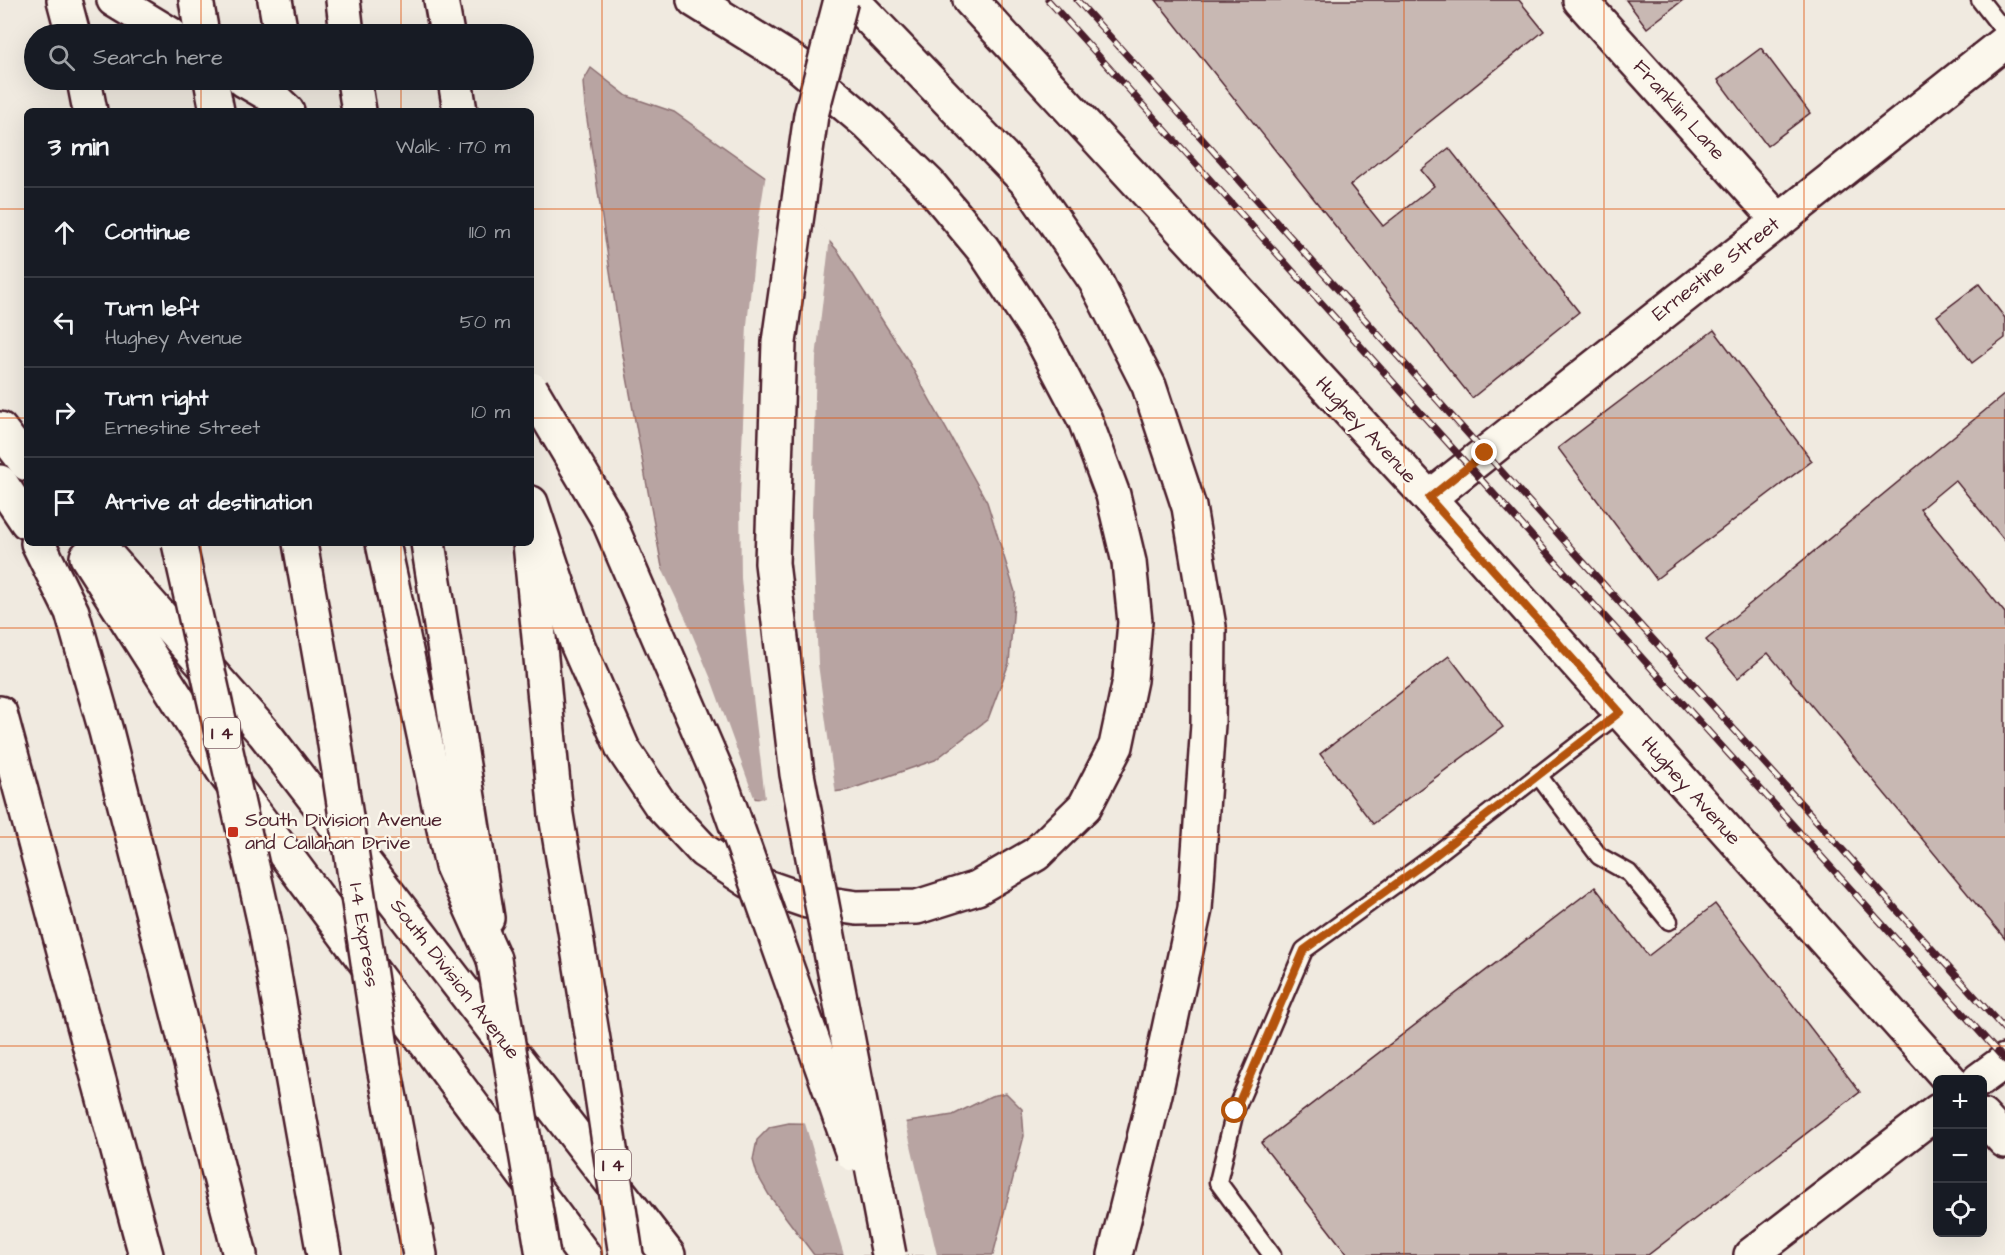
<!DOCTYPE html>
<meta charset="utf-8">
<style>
:root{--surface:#171b24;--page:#242831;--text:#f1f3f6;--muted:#9ea1a6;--line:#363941}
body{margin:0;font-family:"Architects Daughter",sans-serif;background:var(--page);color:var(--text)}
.controls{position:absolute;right:18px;bottom:18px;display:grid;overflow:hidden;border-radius:9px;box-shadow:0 6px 24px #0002}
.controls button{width:54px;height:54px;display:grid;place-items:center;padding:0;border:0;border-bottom:2px solid var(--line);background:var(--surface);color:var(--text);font:30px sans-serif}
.stop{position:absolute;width:18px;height:18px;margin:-14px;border:4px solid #b45309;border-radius:50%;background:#fff}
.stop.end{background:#b45309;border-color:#fff;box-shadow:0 2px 6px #0008}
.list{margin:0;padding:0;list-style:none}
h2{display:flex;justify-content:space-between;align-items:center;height:78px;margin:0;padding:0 24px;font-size:26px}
h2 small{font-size:20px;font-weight:400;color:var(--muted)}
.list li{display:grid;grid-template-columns:39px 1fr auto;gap:18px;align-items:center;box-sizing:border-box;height:90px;padding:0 24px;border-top:2px solid var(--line)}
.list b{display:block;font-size:22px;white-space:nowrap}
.list p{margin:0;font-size:20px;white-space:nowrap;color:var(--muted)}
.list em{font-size:20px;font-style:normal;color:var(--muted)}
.icon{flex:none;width:33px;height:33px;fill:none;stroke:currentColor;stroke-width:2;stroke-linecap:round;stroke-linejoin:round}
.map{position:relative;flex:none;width:2005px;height:1255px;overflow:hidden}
.search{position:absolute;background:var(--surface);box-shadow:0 6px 24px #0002;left:24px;top:24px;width:510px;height:66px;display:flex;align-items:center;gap:15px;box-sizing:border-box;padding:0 21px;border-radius:33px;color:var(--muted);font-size:22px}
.panel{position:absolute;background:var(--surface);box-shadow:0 6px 24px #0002;left:24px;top:108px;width:510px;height:438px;border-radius:9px}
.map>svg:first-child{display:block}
.water{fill:#b8a4a2;stroke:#8c6f72;stroke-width:1.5}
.pier{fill:#f0eae0}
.building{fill:#c8b8b3;stroke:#4a1f2b;stroke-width:1.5}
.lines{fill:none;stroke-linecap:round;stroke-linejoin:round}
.service-casing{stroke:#4a1f2b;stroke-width:21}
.minor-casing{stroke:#4a1f2b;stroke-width:38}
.tertiary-casing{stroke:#4a1f2b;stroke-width:38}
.secondary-casing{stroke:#4a1f2b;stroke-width:38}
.motorway-casing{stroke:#4a1f2b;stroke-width:38}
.service{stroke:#fbf7ec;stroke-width:16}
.minor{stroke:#fbf7ec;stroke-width:33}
.tertiary{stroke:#fbf7ec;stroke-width:33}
.secondary{stroke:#fbf7ec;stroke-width:33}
.motorway{stroke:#fbf7ec;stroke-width:33}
.rail-casing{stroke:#4a1f2b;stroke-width:7}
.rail{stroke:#fbf7ec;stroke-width:4.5;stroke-dasharray:14;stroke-linecap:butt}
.motorway-bridge-casing{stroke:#4a1f2b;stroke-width:38;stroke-linecap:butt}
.motorway-bridge{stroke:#fbf7ec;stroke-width:33}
.route{stroke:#b45309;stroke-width:8}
.grid{fill:none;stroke:#e0560e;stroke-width:1.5;stroke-opacity:0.55}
.poi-dot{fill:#c8321e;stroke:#fbf7ec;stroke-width:2}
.labels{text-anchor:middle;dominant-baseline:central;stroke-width:5;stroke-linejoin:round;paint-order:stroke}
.shield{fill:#fbf7ec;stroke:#7f6065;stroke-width:1.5}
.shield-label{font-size:18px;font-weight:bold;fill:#4a1f2b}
.street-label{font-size:20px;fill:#4a1f2b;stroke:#fbf7ec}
.poi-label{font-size:20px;fill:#4a1f2b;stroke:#fbf7ec;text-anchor:start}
</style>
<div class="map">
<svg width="2005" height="1255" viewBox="0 0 2005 1255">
<rect width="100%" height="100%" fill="#f0eae0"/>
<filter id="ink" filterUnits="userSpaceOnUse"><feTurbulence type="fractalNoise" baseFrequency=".0167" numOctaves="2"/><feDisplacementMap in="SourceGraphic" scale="12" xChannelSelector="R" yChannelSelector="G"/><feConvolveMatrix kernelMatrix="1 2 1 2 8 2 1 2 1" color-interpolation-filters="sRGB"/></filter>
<g filter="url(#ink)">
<g class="water">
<polygon points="591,68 627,96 674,112 780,187 838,251 907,359 987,502 1015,592 1009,663 988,719 935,760 848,790 766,801 746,796 664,578 622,350 585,106 583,82"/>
<polygon points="1006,1093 1022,1109 1024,1136 993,1255 814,1255 769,1195 757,1174 753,1160 757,1140 770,1127 789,1123 889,1125 953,1115 991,1096"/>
</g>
<g class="pier">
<polygon points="766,174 782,185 830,237 816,358 812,515 818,664 836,795 766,804 744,798 726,769 689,684 657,558 685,617 711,679 755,800 765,798 748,655 741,578 740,497 747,325 757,231"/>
<polygon points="804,1120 889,1122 905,1120 937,1255 844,1255"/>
</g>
<g class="building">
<polygon points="1156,0 1519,0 1544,31 1350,185 1383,226 1434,186 1421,170 1449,148 1579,312 1472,398"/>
<polygon points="1626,0 1683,0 1647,28"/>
<polygon points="1761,48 1810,113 1767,146 1718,80"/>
<polygon points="1979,284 2005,318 2005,338 1972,363 1937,316"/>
<polygon points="1714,330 1812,461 1656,579 1558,448"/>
<polygon points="2005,394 2005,541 1955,480 1920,509 2005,613 2005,939 1768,653 1738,678 1706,640"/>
<polygon points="1449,656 1503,727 1373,824 1320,754"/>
<polygon points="1595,887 1648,956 1715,904 1860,1092 1648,1255 1348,1255 1261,1143"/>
</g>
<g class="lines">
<defs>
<g id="service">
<polyline points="1980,0 2005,32"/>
<polyline points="1538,775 1599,856 1629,873 1669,921"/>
<polyline points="1272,1255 1218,1182 1235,1111 1304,950 1433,857 1620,712"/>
</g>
<g id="minor">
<polyline points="970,0 1429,498 1950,1080"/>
<polyline points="1580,0 1778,220"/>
<polyline points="1429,498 2005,42"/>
<polyline points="1982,1116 2005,1141"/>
</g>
<g id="tertiary">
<polyline points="0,429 27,464"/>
<polyline points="96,543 264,733 668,1255"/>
<polyline points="87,557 226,775 584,1255"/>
</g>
<g id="secondary">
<polyline points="1979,1080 2005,1061"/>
<polyline points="1751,1255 1938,1111"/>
</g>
<g id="motorway">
<polyline points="64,0 73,34"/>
<polyline points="114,0 170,34"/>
<polyline points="196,0 202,34"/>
<polyline points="275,0 281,34"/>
<polyline points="343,0 347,34"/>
<polyline points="441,0 447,34"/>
<polyline points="852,0 1028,183 1095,280 1149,386 1189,507 1209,627 1208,724 1195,909 1155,1094 1115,1255"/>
<polyline points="84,80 90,111"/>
<polyline points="211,80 217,111"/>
<polyline points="244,80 270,95 287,111"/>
<polyline points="354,80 359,111"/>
<polyline points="455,80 460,111"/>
<polyline points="0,482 27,522"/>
<polyline points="531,503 578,646 623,749 660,804 704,851 749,881 807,901 857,908 917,907 977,888 1036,854 1085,806 1116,746 1130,680 1135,622 1129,562 1113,495 1085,420 1040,335 983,249 929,184 867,123 797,64 694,0"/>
<polyline points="38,543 72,612 106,731 240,1255"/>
<polyline points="300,543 332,725"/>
<polyline points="383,543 452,866 494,959"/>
<polyline points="428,543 487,918"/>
<polyline points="530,543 556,815 599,1076"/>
<polyline points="0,713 146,1255"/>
<polyline points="265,924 324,1255"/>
<polyline points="384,1067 420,1255"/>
</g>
</defs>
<use href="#service" class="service-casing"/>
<use href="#minor" class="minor-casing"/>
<use href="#tertiary" class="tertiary-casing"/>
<use href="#secondary" class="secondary-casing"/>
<use href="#motorway" class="motorway-casing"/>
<use href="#service" class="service"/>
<use href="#minor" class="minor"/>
<use href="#tertiary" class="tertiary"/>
<use href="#secondary" class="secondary"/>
<use href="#motorway" class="motorway"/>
<defs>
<g id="rail">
<polyline points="1048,0 2005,1060"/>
<polyline points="1077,0 2005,1030"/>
</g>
</defs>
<use href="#rail" class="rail-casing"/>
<use href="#rail" class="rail"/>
<defs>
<g id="motorway-bridge">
<polyline points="841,0 811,115 779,342 772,563 797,774 889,1255"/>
<polyline points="531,389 607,517 719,777 853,1154"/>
<polyline points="179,543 265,924"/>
<polyline points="332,725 384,1067"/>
<polyline points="494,959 543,1255"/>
<polyline points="599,1076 626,1255"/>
</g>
</defs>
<use href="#motorway-bridge" class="motorway-bridge-casing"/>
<use href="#motorway-bridge" class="motorway-bridge"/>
</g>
</g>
<g class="lines" filter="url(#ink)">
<polyline class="route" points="1235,1111 1304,950 1433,857 1620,712 1429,498 1485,453"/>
</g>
<path class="grid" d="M201 0V34M401 0V34M602 0V1255M802 0V1255M1002 0V1255M1203 0V1255M1404 0V1255M1604 0V1255M1804 0V1255M201 80V111M401 80V111M0 209H27M531 209H2005M0 418H27M531 418H2005M201 543V1255M401 543V1255M0 628H2005M0 837H2005M0 1046H2005"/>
<rect class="poi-dot" x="227" y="826" width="12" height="12" rx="3"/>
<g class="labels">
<g class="shield">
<rect x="204" y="718" width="36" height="30" rx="4.5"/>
<rect x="595" y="1150" width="36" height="30" rx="4.5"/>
</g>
<g class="shield-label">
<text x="222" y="733">I 4</text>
<text x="613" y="1165">I 4</text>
</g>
<g class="street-label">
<text transform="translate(1679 110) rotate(48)">Franklin Lane</text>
<text transform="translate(1716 269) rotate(-38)">Ernestine Street</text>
<text transform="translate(1366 430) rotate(47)">Hughey Avenue</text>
<text transform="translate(1691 791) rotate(48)">Hughey Avenue</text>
<text transform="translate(364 935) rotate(81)">I-4 Express</text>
<text transform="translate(455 979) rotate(52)">South Division Avenue</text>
</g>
<g class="poi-label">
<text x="245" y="820">South Division Avenue<tspan x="245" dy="23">and Callahan Drive</tspan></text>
</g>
</g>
</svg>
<div class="controls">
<button>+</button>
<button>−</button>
<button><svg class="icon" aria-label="locate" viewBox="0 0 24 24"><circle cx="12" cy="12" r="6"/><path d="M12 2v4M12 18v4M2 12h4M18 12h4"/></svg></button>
</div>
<div class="stop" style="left:1235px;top:1111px"></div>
<div class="stop end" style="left:1485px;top:453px"></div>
<div class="search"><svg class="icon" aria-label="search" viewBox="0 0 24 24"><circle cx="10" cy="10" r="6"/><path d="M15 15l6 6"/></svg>Search here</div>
<section class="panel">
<h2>3 min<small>Walk · 170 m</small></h2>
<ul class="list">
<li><svg class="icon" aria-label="ahead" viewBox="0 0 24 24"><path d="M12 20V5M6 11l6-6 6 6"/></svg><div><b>Continue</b></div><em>110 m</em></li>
<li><svg class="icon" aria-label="left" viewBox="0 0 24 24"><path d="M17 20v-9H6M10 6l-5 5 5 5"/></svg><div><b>Turn left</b><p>Hughey Avenue</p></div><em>50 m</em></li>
<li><svg class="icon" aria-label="right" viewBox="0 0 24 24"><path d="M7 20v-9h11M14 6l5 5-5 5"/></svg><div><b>Turn right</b><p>Ernestine Street</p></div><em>10 m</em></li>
<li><svg class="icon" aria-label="arrive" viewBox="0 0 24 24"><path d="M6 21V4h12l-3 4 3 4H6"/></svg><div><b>Arrive at destination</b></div></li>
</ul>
</section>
</div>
